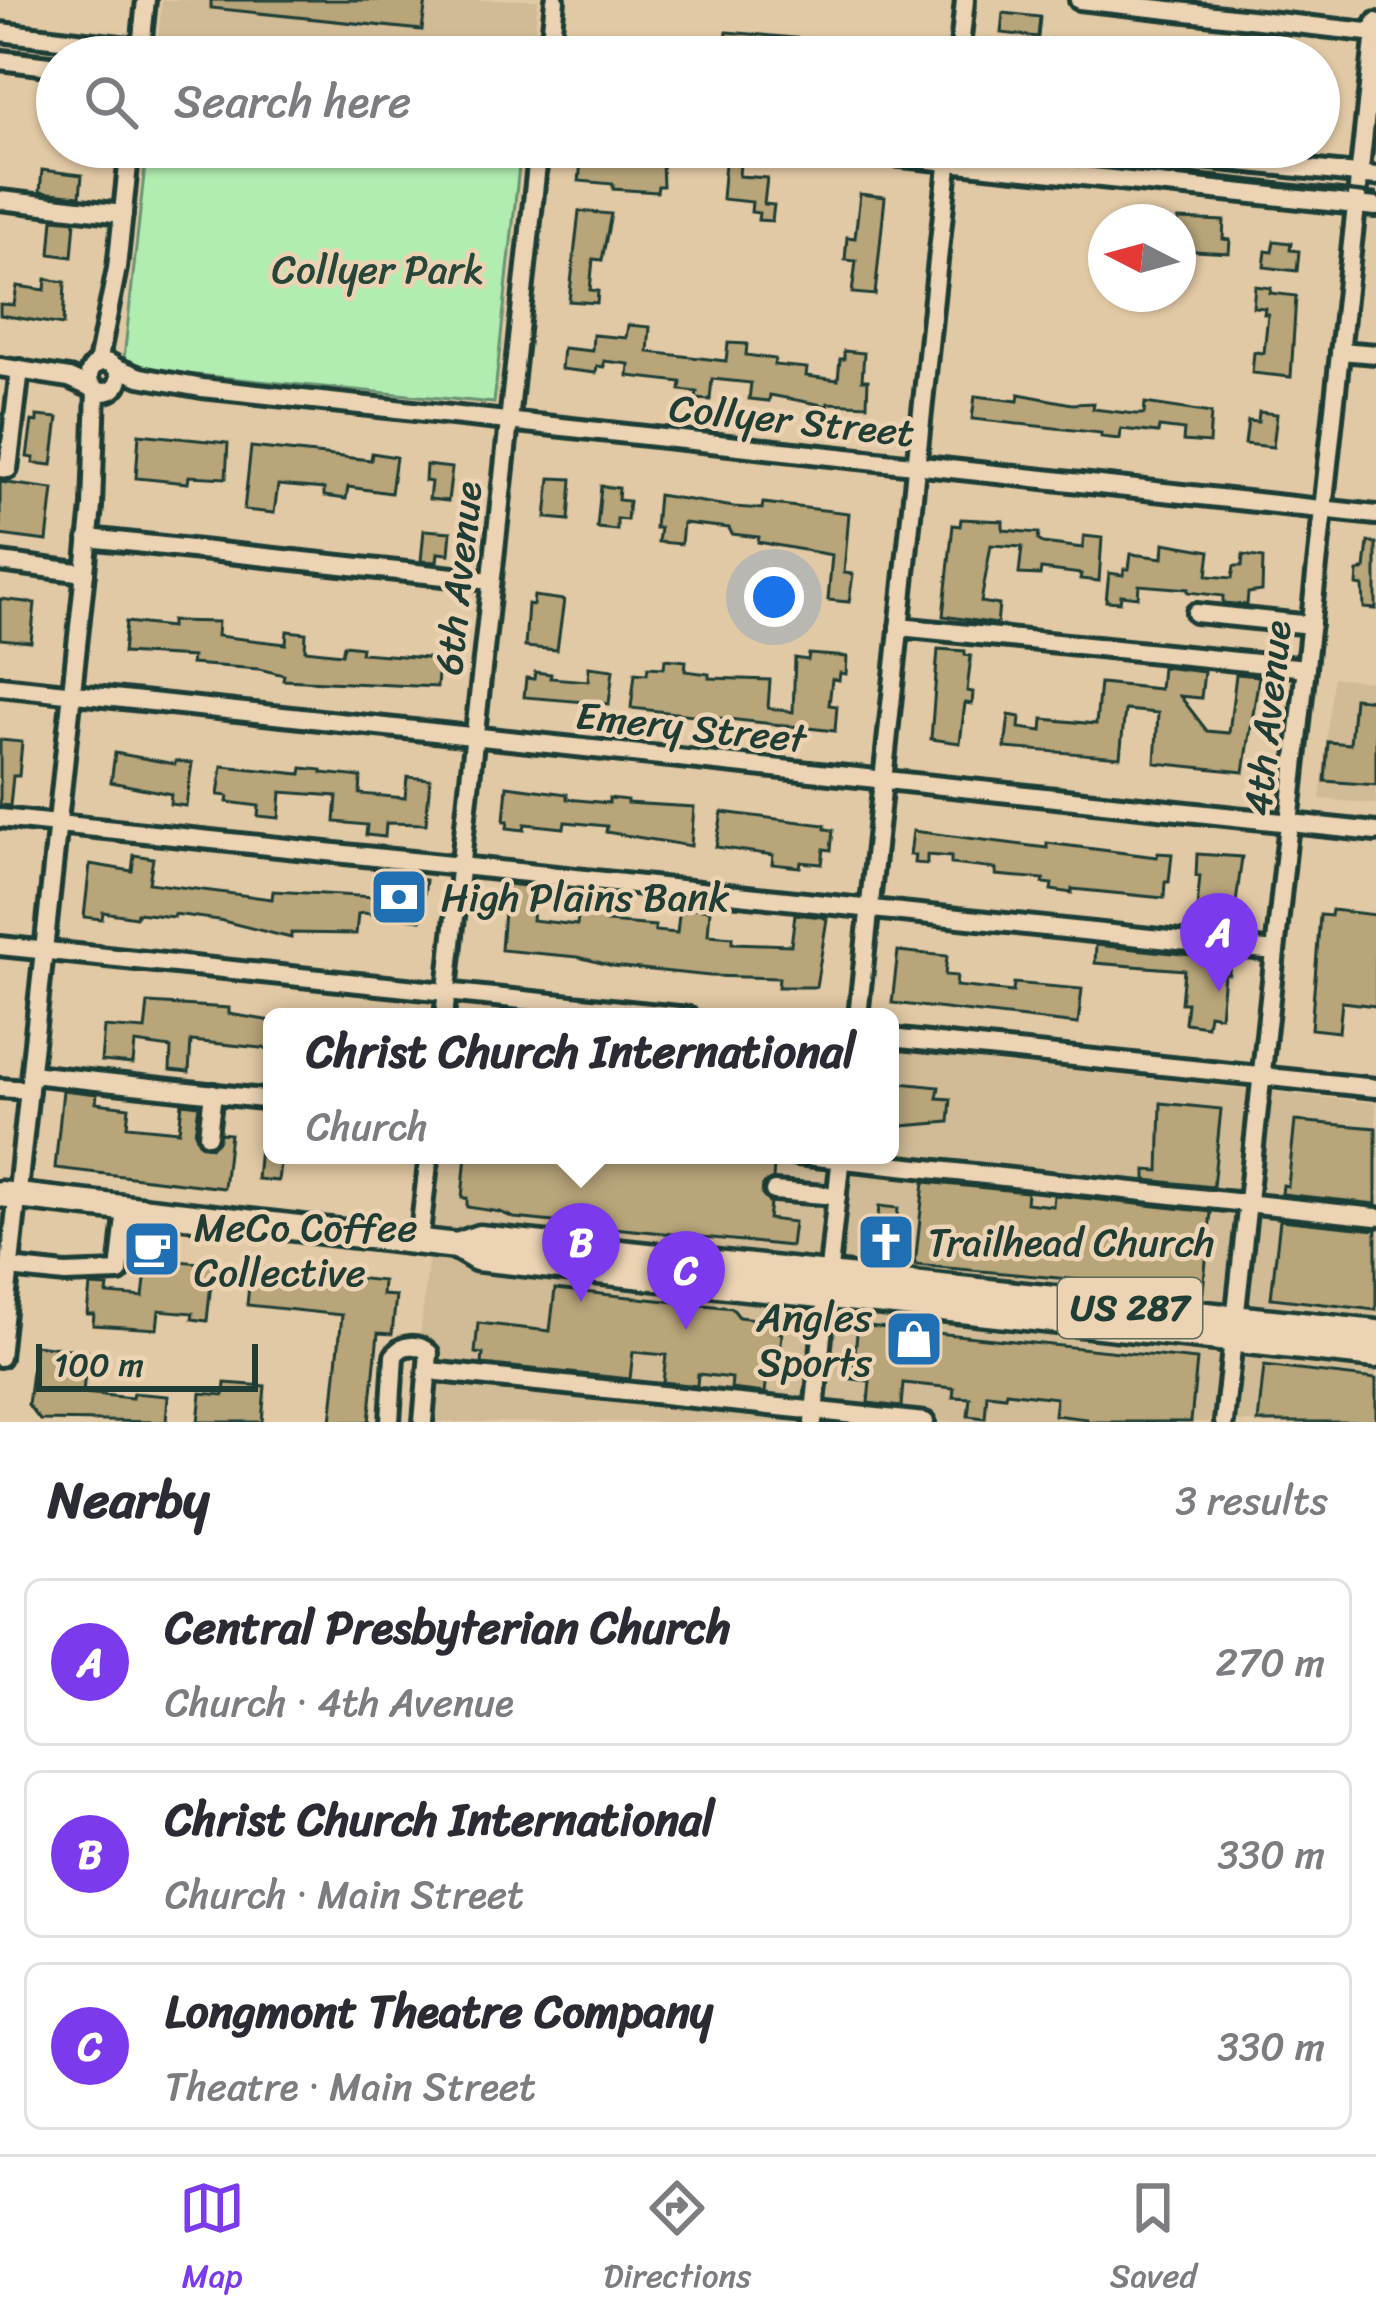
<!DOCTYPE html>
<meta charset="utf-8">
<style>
:root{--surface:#fff;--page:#f2f2f3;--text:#2b2b33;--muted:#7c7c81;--line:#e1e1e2;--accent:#7c3aed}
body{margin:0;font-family:Sriracha,sans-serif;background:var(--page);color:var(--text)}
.compass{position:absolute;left:1088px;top:204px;width:108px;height:108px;border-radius:50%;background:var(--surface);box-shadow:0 3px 9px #0004;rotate:276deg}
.scale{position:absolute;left:36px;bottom:30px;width:222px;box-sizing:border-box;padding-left:12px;border:6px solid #1f3d34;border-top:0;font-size:33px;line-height:42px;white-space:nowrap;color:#1f3d34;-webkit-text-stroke:9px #ebd3b3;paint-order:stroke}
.you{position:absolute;left:774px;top:597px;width:42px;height:42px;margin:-30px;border:9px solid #fff;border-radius:50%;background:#1a73e8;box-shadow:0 0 0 18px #1a73e833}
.badge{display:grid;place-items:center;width:78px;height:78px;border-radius:50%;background:var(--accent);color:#fff;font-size:39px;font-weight:700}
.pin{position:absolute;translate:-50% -99px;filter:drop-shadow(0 3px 6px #0008)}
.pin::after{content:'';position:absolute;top:63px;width:42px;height:36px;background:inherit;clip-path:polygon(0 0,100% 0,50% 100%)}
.popup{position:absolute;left:263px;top:1008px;width:636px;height:156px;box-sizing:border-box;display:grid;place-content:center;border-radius:18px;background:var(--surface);filter:drop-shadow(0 3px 9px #0005);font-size:39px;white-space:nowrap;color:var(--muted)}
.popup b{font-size:45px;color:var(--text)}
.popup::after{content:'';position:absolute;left:50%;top:100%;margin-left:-24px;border:24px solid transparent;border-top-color:var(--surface)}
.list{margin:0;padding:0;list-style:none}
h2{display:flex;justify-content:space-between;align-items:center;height:156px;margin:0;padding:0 48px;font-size:51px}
h2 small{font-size:39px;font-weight:400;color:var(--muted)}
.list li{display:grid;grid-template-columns:78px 1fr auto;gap:36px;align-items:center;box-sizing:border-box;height:168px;margin:0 24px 24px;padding:0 24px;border:3px solid var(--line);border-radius:18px}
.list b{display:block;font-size:45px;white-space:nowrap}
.list p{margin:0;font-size:39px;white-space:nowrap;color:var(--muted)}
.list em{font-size:39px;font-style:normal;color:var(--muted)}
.icon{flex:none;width:66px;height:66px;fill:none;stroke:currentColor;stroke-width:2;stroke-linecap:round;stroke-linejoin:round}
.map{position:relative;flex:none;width:1376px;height:1422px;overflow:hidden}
.search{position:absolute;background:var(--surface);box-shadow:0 3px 9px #0004;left:36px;right:36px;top:36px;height:132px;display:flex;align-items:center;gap:30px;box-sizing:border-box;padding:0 42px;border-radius:66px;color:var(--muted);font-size:45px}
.sheet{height:732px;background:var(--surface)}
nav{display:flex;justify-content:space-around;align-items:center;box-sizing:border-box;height:168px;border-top:3px solid var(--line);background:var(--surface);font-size:33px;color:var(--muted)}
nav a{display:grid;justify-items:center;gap:6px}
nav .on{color:var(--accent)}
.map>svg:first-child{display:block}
.built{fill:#d1bb96}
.green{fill:#b1ecb1;stroke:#689472;stroke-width:3}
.building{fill:#b8a57a;stroke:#1f3d34;stroke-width:3}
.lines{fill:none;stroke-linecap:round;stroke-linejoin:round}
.minor-casing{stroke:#1f3d34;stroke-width:26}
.highway-casing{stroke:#1f3d34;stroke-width:33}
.minor{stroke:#ebd3b3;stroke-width:16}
.highway{stroke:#ebd3b3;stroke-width:24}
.rail{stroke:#1f3d34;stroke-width:4.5}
.labels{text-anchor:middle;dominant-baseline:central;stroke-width:9;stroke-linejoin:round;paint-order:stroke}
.shield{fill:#ebd3b3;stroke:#5c6a5a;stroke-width:3}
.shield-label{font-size:36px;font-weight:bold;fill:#1f3d34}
.park-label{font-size:39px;fill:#26463a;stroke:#ebd3b3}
.street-label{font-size:39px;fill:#1f3d34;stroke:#ebd3b3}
.poi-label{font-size:39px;fill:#1f3d34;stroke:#ebd3b3;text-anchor:start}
</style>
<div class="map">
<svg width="1376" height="1422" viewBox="0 0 1376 1422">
<rect width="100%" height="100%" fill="#e2c9a5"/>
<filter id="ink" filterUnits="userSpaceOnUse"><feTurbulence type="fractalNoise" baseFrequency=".00833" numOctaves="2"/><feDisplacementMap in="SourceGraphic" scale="24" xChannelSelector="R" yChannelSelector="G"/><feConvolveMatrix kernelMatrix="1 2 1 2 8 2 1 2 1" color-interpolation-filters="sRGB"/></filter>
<g filter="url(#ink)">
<g class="built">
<polygon points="162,0 538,0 532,57 325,57 158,39"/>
<polygon points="1333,677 1376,682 1376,804 1320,799"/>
<polygon points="890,1051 1376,1103 1376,1422 411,1422 439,1155 890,1155"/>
</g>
<polygon class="green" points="147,147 521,147 494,403 123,368"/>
<g class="building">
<polygon points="211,0 426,0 422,30 211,8"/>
<polygon points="1003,13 1040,17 1038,37 1001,33"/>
<polygon points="727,32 808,39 806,57 724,57"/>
<polygon points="582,153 662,162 663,186 658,186 657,192 613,189 613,184 579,181"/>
<polygon points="725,163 740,164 739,176 767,178 764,204 774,205 772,221 758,220 759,213 751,212 752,202 722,199"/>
<polygon points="42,170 82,175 80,196 40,192"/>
<polygon points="860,194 885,197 875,295 852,293 856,261 845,260 847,237 855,238"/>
<polygon points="579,211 611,214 602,260 593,259 590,290 598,291 597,303 569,301"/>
<polygon points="53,219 75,221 72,257 50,254"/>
<polygon points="1178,219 1224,221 1223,239 1230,240 1229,253 1178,250"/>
<polygon points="1274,241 1291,243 1290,250 1299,251 1297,271 1264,267 1266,251 1272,252"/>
<polygon points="46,279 65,282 63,325 0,315 0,304 14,305 17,286 45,290"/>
<polygon points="1255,286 1271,288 1270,293 1296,296 1291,377 1252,373 1254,352 1264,353 1268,314 1264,314 1265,308 1253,307"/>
<polygon points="628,325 650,327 648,352 726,361 728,343 747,344 746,355 775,359 774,365 807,368 806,376 838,380 840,359 844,359 844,351 864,353 862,380 868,380 867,405 828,403 828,406 770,395 769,401 749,399 751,383 712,379 710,400 696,399 697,392 680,390 681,382 628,376 629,364 604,361 604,367 597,366 596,373 561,369 563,348 592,351 593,335 626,338"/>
<polygon points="1019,394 1072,404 1094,403 1093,409 1135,414 1144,414 1145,403 1211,413 1209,443 1183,441 1184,430 1159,427 1158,433 1121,429 1120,439 1101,437 1101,433 972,419 975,396 1018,401"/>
<polygon points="1259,412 1277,414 1273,447 1245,444 1248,421 1258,422"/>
<polygon points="37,416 58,418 52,465 33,463 34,458 27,457 32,421 37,422"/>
<polygon points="139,434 228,443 226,478 189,476 188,483 136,478"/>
<polygon points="251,447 371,460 372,453 396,457 391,493 348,487 346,499 324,496 324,489 278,485 274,513 244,510"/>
<polygon points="426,465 452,468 448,501 429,499 431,482 425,481"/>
<polygon points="550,478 572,479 569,520 546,518"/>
<polygon points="0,482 53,489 47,541 0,535"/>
<polygon points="601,486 619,488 618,500 629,501 627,520 617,519 617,530 597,528"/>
<polygon points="658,495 734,507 762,509 763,503 849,513 844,573 853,574 849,602 828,600 832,555 758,542 759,537 732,534 729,528 683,523 681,544 658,542 660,528 655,528"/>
<polygon points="961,519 1003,521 1003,530 1039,533 1038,540 1043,543 1083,548 1084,536 1102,538 1099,581 1080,579 1081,574 1041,569 1040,575 1019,574 1022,547 991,545 981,602 999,605 997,624 943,616 953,525 960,526"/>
<polygon points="424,530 451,532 449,554 438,553 437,562 421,561"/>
<polygon points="1368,542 1376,543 1376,609 1364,608 1363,586 1357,585 1358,572 1365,569"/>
<polygon points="1164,543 1210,551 1207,576 1232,578 1234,566 1242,566 1243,555 1263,558 1262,591 1248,593 1247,605 1223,603 1223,596 1188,592 1188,589 1139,585 1138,597 1121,595 1120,602 1106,601 1109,573 1123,575 1124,569 1129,569 1131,554 1163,558"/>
<polygon points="534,596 564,600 557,650 525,647 528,604 533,605"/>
<polygon points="0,599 35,603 31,642 0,639"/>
<polygon points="171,621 218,622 217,636 286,644 287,631 306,633 305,650 342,654 344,645 362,647 361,653 439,659 437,687 283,680 284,675 259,669 191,664 192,657 123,653 126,622 171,627"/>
<polygon points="938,649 965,651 965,655 971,656 967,691 973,692 972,704 965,703 960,743 931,739"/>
<polygon points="809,654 847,657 846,674 840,673 839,680 832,679 829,705 837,706 835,731 631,708 635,673 647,674 648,667 664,668 665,659 686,661 685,671 709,674 709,678 770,680 768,708 793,712 795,658 808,660"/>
<polygon points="589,667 613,670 609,704 524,697 526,678 534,679 535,672 551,674 550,678 588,681"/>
<polygon points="1162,667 1204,672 1201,698 1180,696 1207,731 1229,733 1236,674 1259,676 1244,772 1155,763 1158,713 1125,710 1120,757 1005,748 1009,715 1020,717 1019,728 1042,731 1043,719 1096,724 1100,683 1160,689"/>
<polygon points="1354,698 1376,700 1376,785 1325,781 1328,742 1350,744"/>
<polygon points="0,740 22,742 19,776 13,776 10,806 0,805"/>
<polygon points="115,753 175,764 176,761 192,763 186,806 170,804 171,794 111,782"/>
<polygon points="222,766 301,774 302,768 322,770 322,773 361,777 360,794 405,798 407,777 430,779 426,824 386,823 385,837 366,835 367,825 335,822 337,796 281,792 279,818 258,816 259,806 227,802 228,796 218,795"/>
<polygon points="507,786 567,794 567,799 609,803 609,798 627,800 627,803 694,807 691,846 606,832 607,826 565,822 564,828 525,824 524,830 507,828 508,821 504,821"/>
<polygon points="722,812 825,825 825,829 833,830 831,850 824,849 822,864 801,862 800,867 772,864 773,855 716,847"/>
<polygon points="913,831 1047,848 1047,843 1157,857 1158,853 1172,854 1169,882 1165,882 1164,898 1072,889 1072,893 1051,890 1052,884 1043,883 1044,879 996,875 996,869 951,864 951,857 927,855 927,864 914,863 915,855 910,855"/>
<polygon points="1197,854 1242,857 1232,934 1195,930 1200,876 1196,876"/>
<polygon points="134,855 153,858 149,883 272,899 273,891 374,897 377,876 426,880 421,920 363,913 358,914 356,934 291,933 291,938 219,920 174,914 174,917 137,913 136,917 103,912 102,919 84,917 90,864 132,871"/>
<polygon points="506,884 536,887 532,920 577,925 579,909 586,910 587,899 608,902 606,922 655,926 655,931 677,933 680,906 710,910 708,935 732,937 732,943 791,945 795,914 822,917 827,919 816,987 778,987 779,978 710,976 613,966 578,957 501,950"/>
<polygon points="1332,910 1376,915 1376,1006 1342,1002 1339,1032 1311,1029 1320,915 1331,916"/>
<polygon points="1096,945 1230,959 1229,974 1224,974 1220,1016 1209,1014 1207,1026 1185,1023 1187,1003 1181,1003 1184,970 1095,963"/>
<polygon points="898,951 947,956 945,975 957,976 956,986 1013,992 1014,983 1082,989 1078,1024 892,1003"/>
<polygon points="148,1003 229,1008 229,1014 272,1021 272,1049 191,1041 189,1072 170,1070 171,1048 135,1043 133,1064 101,1061 104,1027 145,1030"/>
<polygon points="890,1082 939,1087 937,1098 951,1099 949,1122 890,1127"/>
<polygon points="63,1090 97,1094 96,1103 129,1107 127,1126 179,1131 182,1103 199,1105 195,1133 200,1144 212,1147 221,1133 230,1134 224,1188 55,1168"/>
<polygon points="1161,1103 1221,1109 1213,1187 1146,1180 1146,1170 1159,1171"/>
<polygon points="1295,1121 1376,1128 1376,1204 1282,1194 1283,1185 1288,1186"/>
<polygon points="261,1137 272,1138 272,1155 281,1155 278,1181 257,1179"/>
<polygon points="466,1155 680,1155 774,1165 773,1179 763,1185 762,1195 770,1203 768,1219 794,1222 791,1246 514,1218 500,1212 467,1207 467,1198 462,1198"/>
<polygon points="924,1182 1027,1192 1026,1203 1053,1206 1054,1195 1211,1212 1203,1291 915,1265"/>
<polygon points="879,1206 898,1208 894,1250 875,1248"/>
<polygon points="1280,1220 1376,1230 1376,1310 1271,1298"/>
<polygon points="149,1246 178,1251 177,1261 213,1264 207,1321 192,1319 193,1313 159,1310 157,1329 93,1325 94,1314 87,1314 90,1286 108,1287 107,1294 143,1297"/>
<polygon points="251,1267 383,1281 382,1295 396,1296 392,1334 378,1333 369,1422 331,1422 342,1315 247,1305"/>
<polygon points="555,1289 732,1308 739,1317 773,1321 772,1328 782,1334 780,1354 769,1358 765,1393 731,1389 732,1378 698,1374 697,1386 663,1382 666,1355 633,1352 630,1379 482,1364 483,1354 475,1353 478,1323 550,1331"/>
<polygon points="858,1325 1197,1360 1191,1422 1087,1422 1087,1419 1054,1415 1056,1398 1006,1392 1005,1396 987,1394 985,1418 968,1416 970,1398 953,1397 954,1388 903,1383 901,1407 868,1403 870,1381 852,1379"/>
<polygon points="35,1345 87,1351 83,1393 132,1398 133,1393 168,1396 166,1422 40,1420 28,1405"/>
<polygon points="1264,1366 1376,1379 1376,1422 1258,1422"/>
<polygon points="225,1383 265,1386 262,1422 198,1422 201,1393 224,1395"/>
</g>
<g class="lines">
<defs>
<g id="minor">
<polyline points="1079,0 1376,33"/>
<polyline points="0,32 214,57"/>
<polyline points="140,57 146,0"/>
<polyline points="549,57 555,0"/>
<polyline points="959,57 965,0"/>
<polyline points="0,60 57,67"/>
<polyline points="807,147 1376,207"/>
<polyline points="1095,147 1376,176"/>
<polyline points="0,200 123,214"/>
<polyline points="1340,351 1376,354"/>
<circle cx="104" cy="377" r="15"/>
<polyline points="98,363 117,268 130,147"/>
<polyline points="0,367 69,378 94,389"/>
<polyline points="115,367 140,377 202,388 1376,515"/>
<polyline points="0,468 8,469 20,369"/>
<polyline points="88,538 491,581"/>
<polyline points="0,562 85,573"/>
<polyline points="1196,613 1311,625"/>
<polyline points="899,627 1306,668"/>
<polyline points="0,686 1376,832"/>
<polyline points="0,818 1275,951"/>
<polyline points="0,946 688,1017"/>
<polyline points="444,1017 539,147"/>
<polyline points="858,1017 950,147"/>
<polyline points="890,1038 1376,1088"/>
<polyline points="31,1074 272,1100"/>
<polyline points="0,1088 29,1090"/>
<polyline points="208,1135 213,1093"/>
<polyline points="797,1155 1376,1217"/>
<polyline points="774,1191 837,1196"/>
<polyline points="419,1242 429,1155"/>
<polyline points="10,1268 65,1274 119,1272 126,1208"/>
<polyline points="0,1357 92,507 96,390"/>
<polyline points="429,1371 925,1422"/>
<path d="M390 1422 394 1356C402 1343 418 1343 429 1353L423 1422"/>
<polyline points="813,1422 841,1155"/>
<polyline points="1224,1422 1376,22"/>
</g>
<g id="highway">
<polyline points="0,1194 457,1246 477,1258 1376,1355"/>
<polyline points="457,1246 479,1238 1376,1333"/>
</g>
</defs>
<use href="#minor" class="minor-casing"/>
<use href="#highway" class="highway-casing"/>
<use href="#minor" class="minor"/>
<use href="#highway" class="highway"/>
<g class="rail">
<polyline points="0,49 77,57"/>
<polyline points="946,147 1376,194"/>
</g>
</g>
</g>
<defs>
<symbol id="bank-square" viewBox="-11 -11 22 22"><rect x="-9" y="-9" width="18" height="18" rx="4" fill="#1f6fb2" stroke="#ebd3b3"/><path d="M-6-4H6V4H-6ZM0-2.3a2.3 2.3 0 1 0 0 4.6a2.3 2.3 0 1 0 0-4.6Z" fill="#fff"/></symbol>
<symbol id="church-square" viewBox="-11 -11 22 22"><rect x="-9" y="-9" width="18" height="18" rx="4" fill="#1f6fb2" stroke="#ebd3b3"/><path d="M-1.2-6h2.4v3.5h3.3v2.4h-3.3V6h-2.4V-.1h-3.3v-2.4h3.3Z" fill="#fff"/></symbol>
<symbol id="cafe-square" viewBox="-11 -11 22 22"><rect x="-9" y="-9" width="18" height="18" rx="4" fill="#1f6fb2" stroke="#ebd3b3"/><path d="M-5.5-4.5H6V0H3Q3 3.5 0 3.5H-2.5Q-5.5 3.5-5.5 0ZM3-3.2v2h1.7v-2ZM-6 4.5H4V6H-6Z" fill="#fff"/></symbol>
<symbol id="shop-square" viewBox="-11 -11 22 22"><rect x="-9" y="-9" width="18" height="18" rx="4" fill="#1f6fb2" stroke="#ebd3b3"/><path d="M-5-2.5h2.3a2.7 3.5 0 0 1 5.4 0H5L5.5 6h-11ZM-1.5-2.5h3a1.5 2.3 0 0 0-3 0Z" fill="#fff"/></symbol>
</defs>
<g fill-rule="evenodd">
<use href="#bank-square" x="366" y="864" width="66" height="66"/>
<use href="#church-square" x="853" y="1209" width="66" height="66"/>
<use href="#cafe-square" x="119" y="1216" width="66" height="66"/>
<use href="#shop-square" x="881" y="1306" width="66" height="66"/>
</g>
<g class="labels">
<rect class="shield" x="1058" y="1278" width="144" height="60" rx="9"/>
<g class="shield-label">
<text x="1130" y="1308">US 287</text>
</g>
<g class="park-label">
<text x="378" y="269">Collyer Park</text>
</g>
<g class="street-label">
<text transform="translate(792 420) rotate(6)">Collyer Street</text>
<text transform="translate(458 578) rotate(-84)">6th Avenue</text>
<text transform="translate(1267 718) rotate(-84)">4th Avenue</text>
<text transform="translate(691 727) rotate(6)">Emery Street</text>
</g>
<g class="poi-label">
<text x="441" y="897">High Plains Bank</text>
<text x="194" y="1227">MeCo Coffee<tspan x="194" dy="45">Collective</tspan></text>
<text x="928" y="1242">Trailhead Church</text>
<text x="872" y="1317" text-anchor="end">Angles<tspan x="872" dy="45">Sports</tspan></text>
</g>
</g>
</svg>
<svg class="compass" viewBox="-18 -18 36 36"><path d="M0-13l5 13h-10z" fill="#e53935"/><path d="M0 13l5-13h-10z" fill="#7c7c81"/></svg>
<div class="scale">100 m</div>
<div class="you"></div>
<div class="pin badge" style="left:1219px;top:992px">A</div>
<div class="pin badge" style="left:581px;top:1302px">B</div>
<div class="popup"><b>Christ Church International</b>Church</div>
<div class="pin badge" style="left:686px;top:1330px">C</div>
<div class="search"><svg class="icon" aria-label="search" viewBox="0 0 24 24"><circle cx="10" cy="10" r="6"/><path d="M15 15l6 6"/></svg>Search here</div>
</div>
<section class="sheet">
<h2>Nearby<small>3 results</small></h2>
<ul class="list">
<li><span class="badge">A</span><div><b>Central Presbyterian Church</b><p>Church · 4th Avenue</p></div><em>270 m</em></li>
<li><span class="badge">B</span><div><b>Christ Church International</b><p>Church · Main Street</p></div><em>330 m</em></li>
<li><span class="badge">C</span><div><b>Longmont Theatre Company</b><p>Theatre · Main Street</p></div><em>330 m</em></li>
</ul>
</section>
<nav>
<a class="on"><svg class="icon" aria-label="map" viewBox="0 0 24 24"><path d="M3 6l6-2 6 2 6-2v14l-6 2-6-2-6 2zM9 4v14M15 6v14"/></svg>Map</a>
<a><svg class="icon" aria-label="directions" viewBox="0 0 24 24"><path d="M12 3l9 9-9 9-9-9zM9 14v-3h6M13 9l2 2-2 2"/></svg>Directions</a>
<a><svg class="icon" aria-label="saved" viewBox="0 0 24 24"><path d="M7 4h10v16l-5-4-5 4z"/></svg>Saved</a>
</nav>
